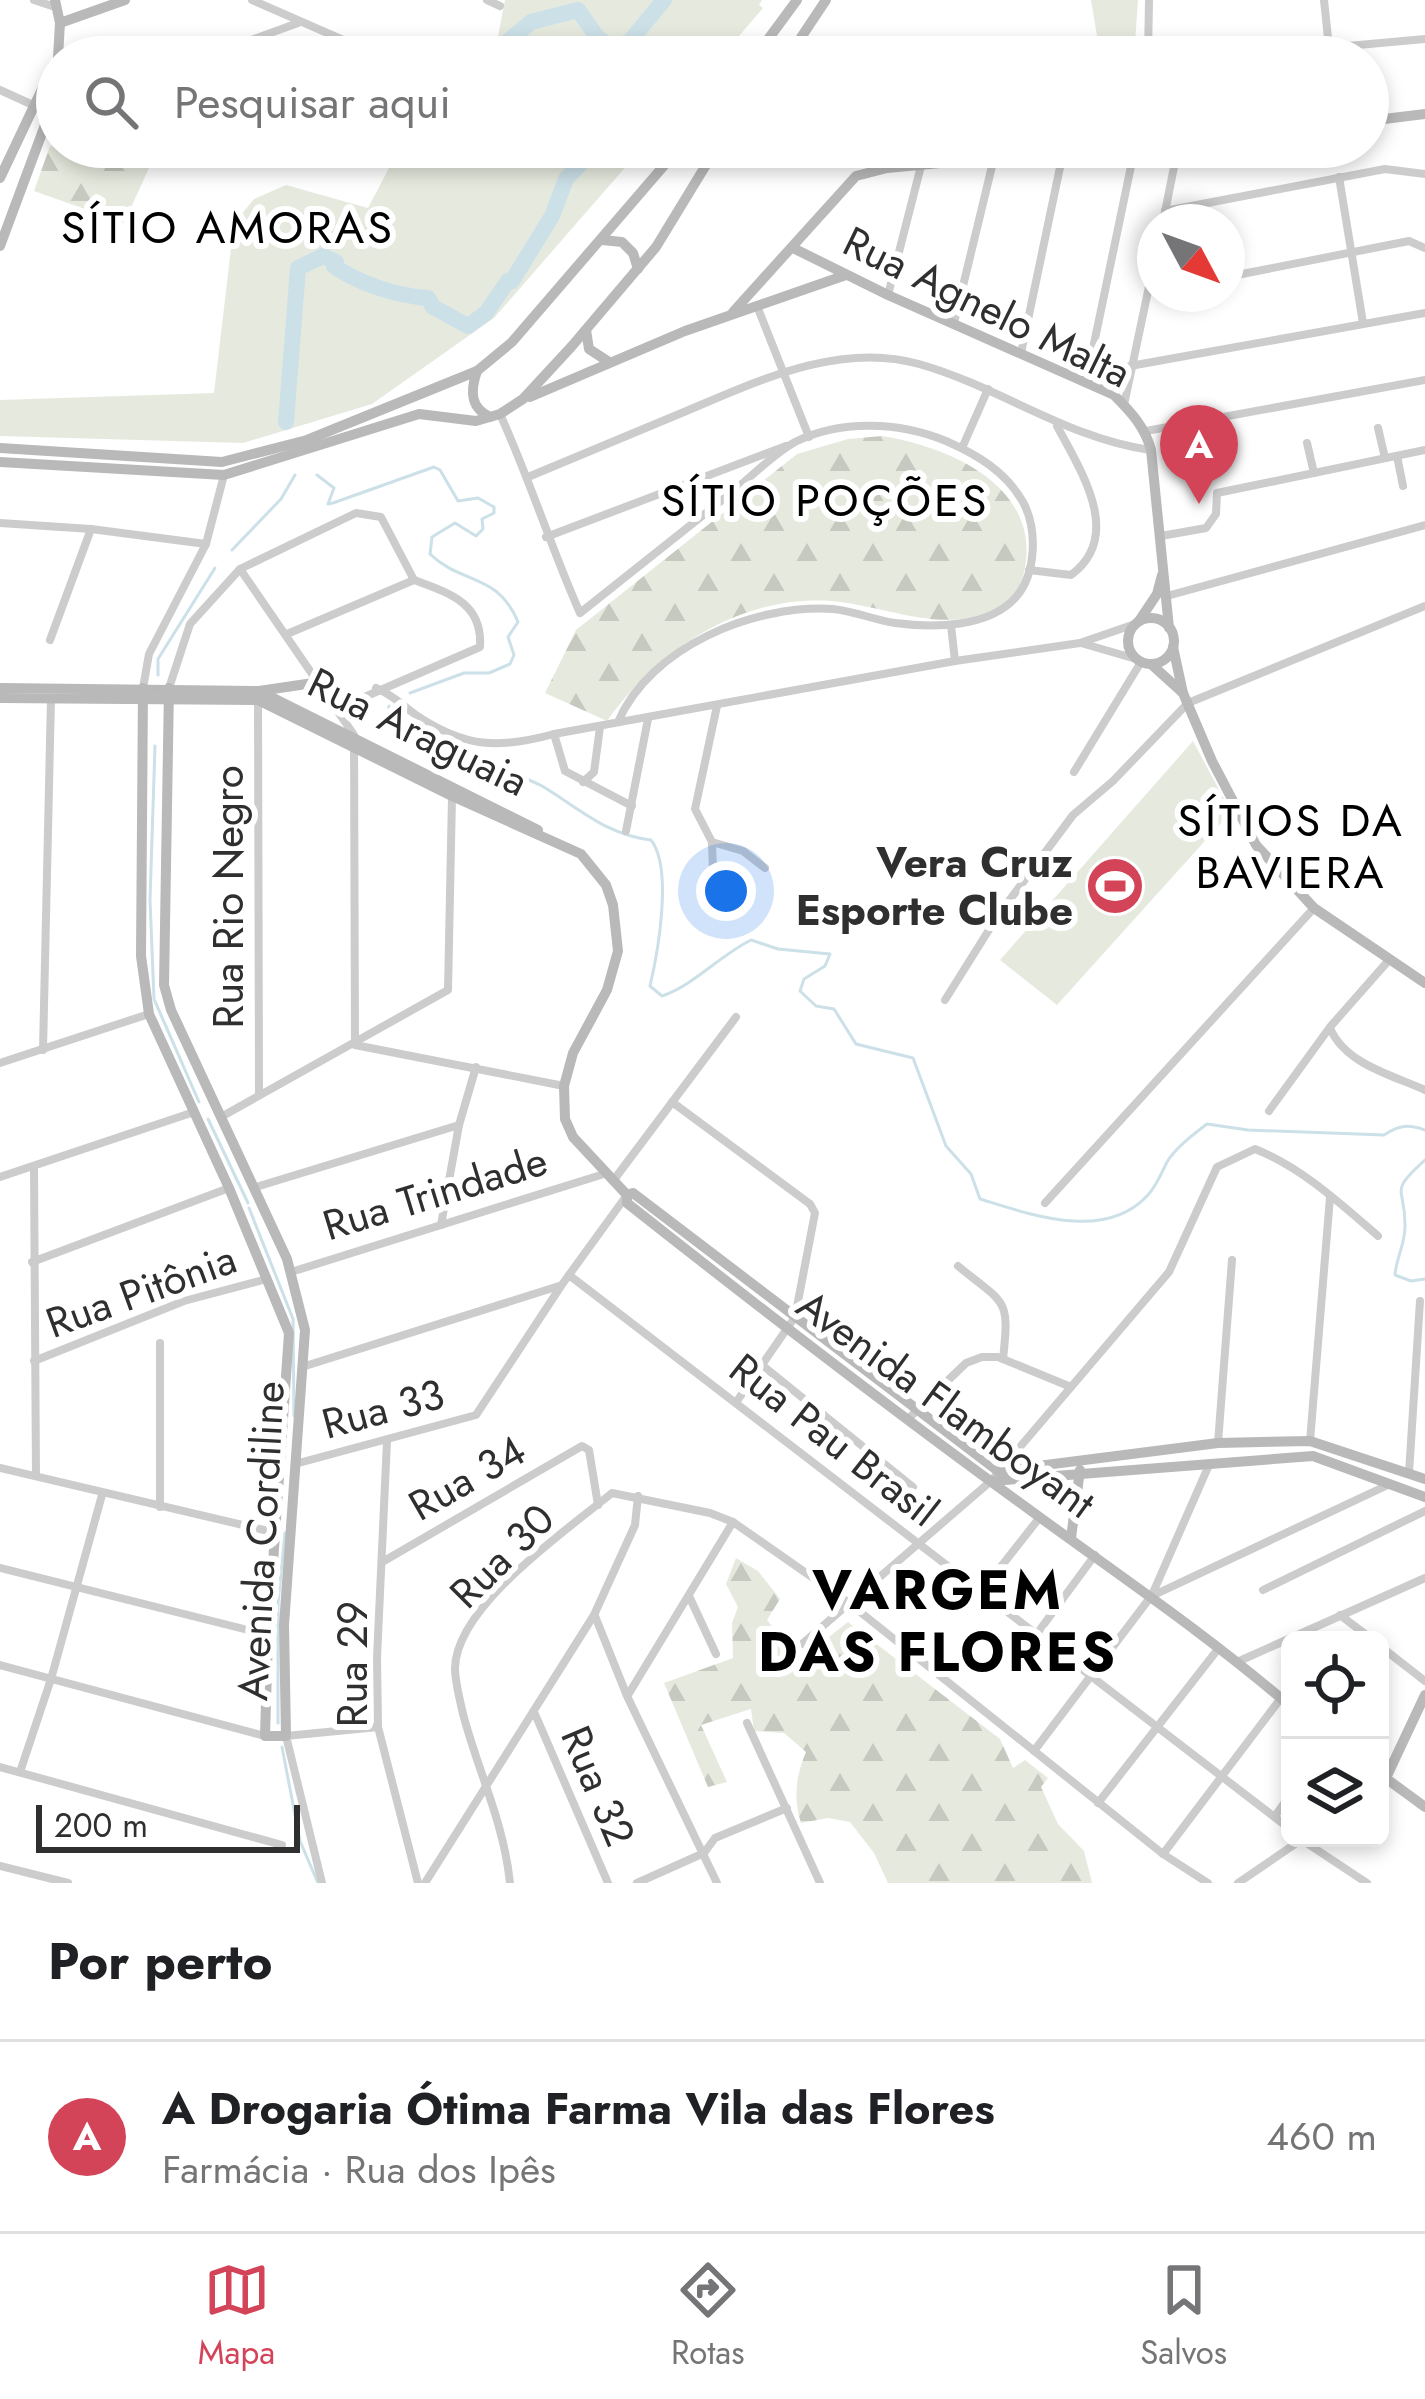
<!DOCTYPE html>
<html lang="pt">
<meta charset="utf-8">
<style>
:root{--surface:#fff;--page:#f2f2f2;--text:#202124;--muted:#757577;--line:#e0e0e0;--accent:#d34459}
body{margin:0;font-family:Jost,sans-serif;background:var(--page);color:var(--text)}
.controls{position:absolute;right:36px;bottom:36px;display:grid;overflow:hidden;border-radius:18px;box-shadow:0 6px 18px #0003}
.controls button{width:108px;height:108px;display:grid;place-items:center;padding:0;border:0;border-bottom:3px solid var(--line);background:var(--surface);color:var(--text);font:60px sans-serif}
.compass{position:absolute;left:1137px;top:204px;width:108px;height:108px;border-radius:50%;background:var(--surface);box-shadow:0 6px 18px #0003;rotate:131deg}
.scale{position:absolute;left:36px;bottom:30px;width:264px;box-sizing:border-box;padding-left:12px;border:6px solid #2f2f2f;border-top:0;font-size:33px;line-height:42px;white-space:nowrap;color:#2f2f2f;-webkit-text-stroke:9px #fff;paint-order:stroke}
.you{position:absolute;left:726px;top:891px;width:42px;height:42px;margin:-30px;border:9px solid #fff;border-radius:50%;background:#1a73e8;box-shadow:0 0 0 18px #1a73e833}
.badge{display:grid;place-items:center;width:78px;height:78px;border-radius:50%;background:var(--accent);color:#fff;font-size:39px;font-weight:700}
.pin{position:absolute;translate:-50% -99px;filter:drop-shadow(0 3px 6px #0008)}
.pin::after{content:'';position:absolute;top:63px;width:42px;height:36px;background:inherit;clip-path:polygon(0 0,100% 0,50% 100%)}
.list{margin:0;padding:0;list-style:none}
h2{display:flex;justify-content:space-between;align-items:center;height:156px;margin:0;padding:0 48px;font-size:51px}
h2 small{font-size:39px;font-weight:400;color:var(--muted)}
.list li{display:grid;grid-template-columns:78px 1fr auto;gap:36px;align-items:center;box-sizing:border-box;height:192px;padding:0 48px;border-top:3px solid var(--line)}
.list b{display:block;font-size:45px;white-space:nowrap}
.list p{margin:0;font-size:39px;white-space:nowrap;color:var(--muted)}
.list em{font-size:39px;font-style:normal;color:var(--muted)}
.icon{flex:none;width:66px;height:66px;fill:none;stroke:currentColor;stroke-width:2;stroke-linecap:round;stroke-linejoin:round}
.map{position:relative;flex:none;width:1425px;height:1883px;overflow:hidden}
.search{position:absolute;background:var(--surface);box-shadow:0 6px 18px #0003;left:36px;right:36px;top:36px;height:132px;display:flex;align-items:center;gap:30px;box-sizing:border-box;padding:0 42px;border-radius:66px;color:var(--muted);font-size:45px}
.sheet{height:348px;background:var(--surface)}
nav{display:flex;justify-content:space-around;align-items:center;box-sizing:border-box;height:168px;border-top:3px solid var(--line);background:var(--surface);font-size:33px;color:var(--muted)}
nav a{display:grid;justify-items:center;gap:6px}
nav .on{color:var(--accent)}
.map>svg:first-child{display:block}
.forest{fill:url(#forest-firs)}
.park{fill:#e6eade}
.lines{fill:none;stroke-linecap:round;stroke-linejoin:round}
.stream{stroke:#cce0e8;stroke-width:3}
.river{stroke:#cce0e8;stroke-width:16}
.street{stroke:#ccc;stroke-width:8}
.secondary{stroke:#b9b9b9;stroke-width:10}
.labels{text-anchor:middle;dominant-baseline:central;stroke-width:12;stroke-linejoin:round;paint-order:stroke}
.street-label{font-size:42px;fill:#2f2f2f;stroke:#fff}
.poi-label{font-size:42px;font-weight:bold;fill:#2f2f2f;stroke:#fff;text-anchor:end}
.neighbourhood-label{font-size:45px;letter-spacing:3px;fill:#000;stroke:#fff}
.district-label{font-size:54px;font-weight:bold;letter-spacing:3px;fill:#000;stroke:#fff}
</style>
<div class="map">
<svg width="1425" height="1883" viewBox="0 0 1425 1883">
<defs>
<pattern id="forest-firs" width="22" height="20" patternUnits="userSpaceOnUse" patternTransform="scale(3)"><rect width="22" height="20" fill="#e6eade"/><path d="M5 1l3.5 6h-7zM16 11l3.5 6h-7z" fill="#c6c9bf"/></pattern>
</defs>
<rect width="100%" height="100%" fill="#fff"/>
<g class="forest">
<polygon points="50,146 82,155 111,147 158,148 124,223 34,191"/>
<path d="M882 436C945 446 1034 482 1026 560 1024 583 1015 599 993 610 942 635 884 605 831 601 739 595 658 650 607 721L545 693 576 630 797 454 848 439Z"/>
<path d="M736 1558 758 1571 780 1599 767 1620 784 1641 785 1652 806 1655 848 1622 1000 1739 1013 1768 1025 1760 1048 1778 1041 1787 1058 1824 1084 1851 1092 1883H888L874 1853 850 1822 828 1818 801 1823C793 1798 796 1775 806 1752L784 1733 754 1731 751 1709 701 1725 727 1782 708 1787 664 1683 733 1658 732 1623 738 1607 726 1584Z"/>
</g>
<g class="park">
<polygon points="505,0 762,0 759,5 763,8 721,57 494,57"/>
<polygon points="1091,0 1138,0 1134,57 1094,57 1097,36"/>
<polygon points="400,147 643,147 494,318 372,404 243,443 0,436 0,400 214,393 234,223 254,199 286,185 368,208"/>
<polygon points="1193,741 1231,812 1057,1005 1000,960"/>
</g>
<g class="lines">
<g class="stream">
<path d="M317 475 334 488 328 504 333 503 434 467 440 470 458 501 478 498 494 507V513L482 519 483 529 476 536 455 523 432 537 430 554C462 585 497 572 518 622L508 637 514 655 510 664 489 673H464L410 693"/>
<polyline points="232,550 281,499 295,475"/>
<polyline points="158,675 158,659 215,568"/>
<polyline points="389,706 389,719 421,736 455,746"/>
<polyline points="155,746 150,900 154,999 199,1102"/>
<path d="M490 763C507 773 525 777 542 786 579 808 606 835 651 840 673 868 658 952 650 986L662 996C694 985 719 956 751 940L778 949 830 954 825 966 804 979 800 991 816 1006 834 1009 856 1044 913 1058 946 1146 971 1174 980 1199C1032 1215 1105 1242 1148 1195 1157 1185 1161 1174 1167 1162 1175 1148 1194 1134 1207 1124L1248 1130 1384 1135C1399 1125 1408 1124 1425 1130"/>
<polyline points="208,1119 248,1203"/>
<path d="M1425 1160C1387 1194 1406 1186 1405 1227 1405 1244 1396 1259 1395 1275L1411 1281 1425 1279"/>
<polyline points="249,1208 293,1319 294,1416"/>
<polyline points="278,1723 278,1603 285,1533"/>
<polyline points="282,1747 300,1841 318,1883"/>
</g>
<g class="river">
<polyline points="489,57 531,22 578,10 598,38 614,48 630,41 664,0"/>
<path d="M286 422 298 268 323 256 336 262 334 266C359 284 398 296 428 298L433 307 468 326 486 313 508 281H512L552 216 566 179 588 155 602 154 612 147"/>
</g>
<g class="street">
<polyline points="34,0 55,7"/>
<polyline points="252,0 382,57"/>
<polyline points="487,0 500,6"/>
<polyline points="1324,0 1330,57"/>
<polyline points="205,57 298,23"/>
<polyline points="1148,57 1149,0"/>
<polyline points="1225,57 1425,39"/>
<polyline points="0,90 33,105"/>
<polyline points="1339,177 1363,323"/>
<polyline points="1165,211 1385,169 1425,174"/>
<polyline points="1163,222 1178,147"/>
<polyline points="1227,277 1409,241 1425,248"/>
<polyline points="888,295 921,166"/>
<polyline points="757,306 809,437"/>
<polyline points="954,323 994,158"/>
<polyline points="1021,353 1063,153"/>
<polyline points="1130,366 1425,313"/>
<polyline points="1086,382 1135,147"/>
<polyline points="1124,405 1155,258"/>
<path d="M500 414C530 480 551 548 580 613 631 573 681 533 731 493 751 477 772 455 795 442 841 419 900 422 946 441 978 455 1006 472 1023 502 1038 530 1036 574 1016 597 989 628 933 628 895 623 874 620 854 611 833 609 754 604 650 647 618 722"/>
<polyline points="1378,428 1385,458"/>
<polyline points="1146,431 1425,380"/>
<polyline points="1307,443 1314,473"/>
<polyline points="962,448 988,389"/>
<polyline points="1397,456 1403,486"/>
<path d="M528 477C576 457 624 437 672 417 748 386 835 340 919 364 1000 387 1066 438 1150 450"/>
<polyline points="0,523 91,529 206,544"/>
<polyline points="1161,536 1206,528 1216,514 1217,493 1425,450"/>
<polyline points="546,537 786,446"/>
<polyline points="240,569 354,735 355,1045 564,1086"/>
<path d="M1029 570 1071 575C1124 536 1081 471 1057 426"/>
<polyline points="1167,596 1425,525"/>
<polyline points="951,625 955,661"/>
<polyline points="287,634 414,580"/>
<polyline points="50,640 91,529"/>
<polyline points="1081,643 1136,659"/>
<polyline points="143,688 149,654 206,544 224,475"/>
<path d="M169 688 190 624 240 569 356 513 381 517 414 580C449 593 483 603 480 647L339 708"/>
<path d="M376 688C393 695 402 705 416 715 465 748 499 749 554 734L955 661 1080 643 1135 624"/>
<polyline points="258,700 259,1094"/>
<polyline points="717,706 695,809 712,842 743,851 765,868"/>
<polyline points="554,734 565,771 632,806"/>
<polyline points="1074,772 1141,662"/>
<polyline points="583,782 594,772 600,727"/>
<polyline points="626,831 648,719"/>
<polyline points="712,842 713,872"/>
<polyline points="945,1000 997,917 1073,815 1113,781 1188,703 1425,606"/>
<path d="M1330 1028C1345 1064 1392 1075 1425 1090"/>
<polyline points="43,1050 51,698"/>
<polyline points="0,1063 149,1014"/>
<polyline points="672,1102 810,1204 815,1213 795,1317 737,1401"/>
<polyline points="1269,1111 1330,1027 1389,960"/>
<polyline points="221,1117 448,990 452,797"/>
<polyline points="34,1168 36,1476"/>
<polyline points="0,1177 191,1113"/>
<polyline points="613,1181 736,1017"/>
<polyline points="256,1187 459,1125"/>
<polyline points="1045,1203 1314,908"/>
<polyline points="441,1225 459,1125 476,1067"/>
<polyline points="32,1262 229,1188"/>
<path d="M958 1266C1005 1305 1010 1296 1003 1359"/>
<polyline points="291,1272 604,1174"/>
<polyline points="569,1275 1290,1829"/>
<polyline points="160,1343 160,1507"/>
<polyline points="34,1361 184,1301 267,1279"/>
<polyline points="762,1365 913,1487"/>
<polyline points="302,1367 559,1286"/>
<polyline points="908,1419 966,1363 982,1357 998,1357 1071,1387"/>
<polyline points="387,1441 377,1658 378,1727 418,1883"/>
<polyline points="1310,1441 1330,1197"/>
<polyline points="1218,1443 1232,1260"/>
<polyline points="295,1464 476,1415 561,1286 627,1195"/>
<polyline points="0,1468 277,1533"/>
<polyline points="1409,1473 1420,1301"/>
<polyline points="384,1561 582,1446 589,1450 598,1505"/>
<polyline points="0,1568 268,1635"/>
<polyline points="1263,1590 1425,1511"/>
<polyline points="981,1592 1040,1517"/>
<polyline points="1154,1595 1390,1484"/>
<polyline points="689,1596 716,1654"/>
<polyline points="1340,1615 1373,1640"/>
<polyline points="595,1616 627,1696 717,1883"/>
<polyline points="1036,1635 1095,1555"/>
<path d="M802 1644 991 1481 1169 1272 1217 1167 1255 1149C1301 1167 1341 1204 1378 1236"/>
<polyline points="1380,1646 1425,1681"/>
<polyline points="1237,1662 1425,1578"/>
<polyline points="0,1665 265,1736"/>
<polyline points="628,1695 733,1522"/>
<polyline points="535,1714 608,1883"/>
<polyline points="747,1723 820,1883"/>
<polyline points="1034,1751 1152,1595 1209,1465"/>
<polyline points="0,1767 282,1845"/>
<polyline points="20,1772 51,1679 102,1495"/>
<polyline points="1098,1803 1218,1649"/>
<polyline points="1275,1816 1290,1795"/>
<polyline points="1299,1838 1367,1883"/>
<polyline points="1163,1854 1281,1698"/>
<polyline points="0,1866 68,1883"/>
<polyline points="322,1883 286,1736 378,1727"/>
<polyline points="425,1883 594,1615 635,1525 638,1496"/>
<path d="M510 1883C504 1823 478 1771 463 1714 460 1700 455 1682 455 1668 456 1606 567 1530 612 1493L710 1513 733 1522 849 1603 1163 1854 1208 1883"/>
<polyline points="637,1883 704,1853 715,1838 787,1808"/>
<polyline points="1238,1883 1301,1840"/>
</g>
<g class="secondary">
<polyline points="55,0 60,23 58,57"/>
<polyline points="60,23 125,0"/>
<polyline points="755,57 797,0"/>
<polyline points="788,57 826,0"/>
<polyline points="1368,121 1425,114"/>
<polyline points="0,178 53,66"/>
<polyline points="602,240 622,242 633,253 638,269"/>
<polyline points="0,246 48,117 57,63"/>
<path d="M793 248 888 295 1114 395C1131 412 1145 427 1151 450L1169 628"/>
<polyline points="733,312 856,176 887,168 1109,147"/>
<polyline points="586,330 589,349 609,362"/>
<path d="M477 371C470 391 470 408 490 417"/>
<polyline points="530,397 685,331 846,275"/>
<polyline points="0,448 222,462 307,440 477,371 512,342 680,147"/>
<polyline points="0,462 224,475 419,414 476,421 500,414 523,399 572,346 656,247 717,147"/>
<circle cx="1151" cy="641" r="23"/>
<polyline points="1139,621 1157,594 1162,575"/>
<polyline points="1173,647 1183,693 1212,761 1256,845 1314,908 1425,983"/>
<polyline points="1151,664 1183,693"/>
<polyline points="0,688 259,691 320,682"/>
<polyline points="143,688 141,956 149,1014 229,1188 289,1333 268,1635 265,1736 286,1736 284,1625 305,1330 287,1259 171,1010 164,985 169,688"/>
<polyline points="259,691 538,830"/>
<polyline points="0,698 258,700 452,796 581,854 606,885 613,905 618,951 607,990 573,1053 564,1086 565,1119 573,1137 627,1195"/>
<polyline points="991,1481 1313,1456 1425,1497"/>
<polyline points="1071,1538 1080,1470"/>
<path d="M1290 1706C1209 1636 1120 1576 1034 1513 896 1413 761 1309 627 1203V1195L633 1193 998 1471 1218 1443 1310 1441 1425 1479"/>
<polyline points="1380,1774 1425,1807"/>
<polyline points="1386,1778 1425,1695"/>
</g>
</g>
<defs>
<symbol id="stadium-disc" viewBox="-11 -11 22 22"><circle r="9.5" fill="#d34459" stroke="#fff"/><path d="M0-5a6.5 5 0 1 0 0 10a6.5 5 0 1 0 0-10ZM-3.5-1.8h7v3.6h-7Z" fill="#fff"/></symbol>
</defs>
<g fill-rule="evenodd">
<use href="#stadium-disc" x="1082" y="853" width="66" height="66"/>
</g>
<g class="labels">
<g class="street-label">
<text transform="translate(987 307) rotate(26)">Rua Agnelo Malta</text>
<text transform="translate(418 732) rotate(26)">Rua Araguaia</text>
<text transform="translate(228 897) rotate(-90)">Rua Rio Negro</text>
<text transform="translate(435 1193) rotate(-17)">Rua Trindade</text>
<text transform="translate(141 1291) rotate(-20)">Rua Pitônia</text>
<text transform="translate(946 1404) rotate(36)">Avenida Flamboyant</text>
<text transform="translate(383 1409) rotate(-15)">Rua 33</text>
<text transform="translate(834 1440) rotate(38)">Rua Pau Brasil</text>
<text transform="translate(467 1478) rotate(-30)">Rua 34</text>
<text transform="translate(261 1541) rotate(-87)">Avenida Cordiline</text>
<text transform="translate(502 1556) rotate(-45)">Rua 30</text>
<text transform="translate(352 1664) rotate(-90)">Rua 29</text>
<text transform="translate(598 1786) rotate(67)">Rua 32</text>
</g>
<g class="poi-label">
<text x="1073" y="862">Vera Cruz<tspan x="1073" dy="48">Esporte Clube</tspan></text>
</g>
<g class="neighbourhood-label">
<text x="228" y="227">SÍTIO AMORAS</text>
<text x="825" y="500">SÍTIO POÇÕES</text>
<text x="1291" y="820">SÍTIOS DA<tspan x="1291" dy="52">BAVIERA</tspan></text>
</g>
<g class="district-label">
<text x="938" y="1590">VARGEM<tspan x="938" dy="62">DAS FLORES</tspan></text>
</g>
</g>
</svg>
<div class="controls">
<button><svg class="icon" aria-label="locate" viewBox="0 0 24 24"><circle cx="12" cy="12" r="6"/><path d="M12 2v4M12 18v4M2 12h4M18 12h4"/></svg></button>
<button><svg class="icon" aria-label="layers" viewBox="0 0 24 24"><path d="M12 4l9 5-9 5-9-5zM3 14l9 5 9-5"/></svg></button>
</div>
<svg class="compass" viewBox="-18 -18 36 36"><path d="M0-13l5 13h-10z" fill="#e53935"/><path d="M0 13l5-13h-10z" fill="#757577"/></svg>
<div class="scale">200 m</div>
<div class="you"></div>
<div class="pin badge" style="left:1199px;top:504px">A</div>
<div class="search"><svg class="icon" aria-label="search" viewBox="0 0 24 24"><circle cx="10" cy="10" r="6"/><path d="M15 15l6 6"/></svg>Pesquisar aqui</div>
</div>
<section class="sheet">
<h2>Por perto<small></small></h2>
<ul class="list">
<li><span class="badge">A</span><div><b>A Drogaria Ótima Farma Vila das Flores</b><p>Farmácia · Rua dos Ipês</p></div><em>460 m</em></li>
</ul>
</section>
<nav>
<a class="on"><svg class="icon" aria-label="map" viewBox="0 0 24 24"><path d="M3 6l6-2 6 2 6-2v14l-6 2-6-2-6 2zM9 4v14M15 6v14"/></svg>Mapa</a>
<a><svg class="icon" aria-label="directions" viewBox="0 0 24 24"><path d="M12 3l9 9-9 9-9-9zM9 14v-3h6M13 9l2 2-2 2"/></svg>Rotas</a>
<a><svg class="icon" aria-label="saved" viewBox="0 0 24 24"><path d="M7 4h10v16l-5-4-5 4z"/></svg>Salvos</a>
</nav>
